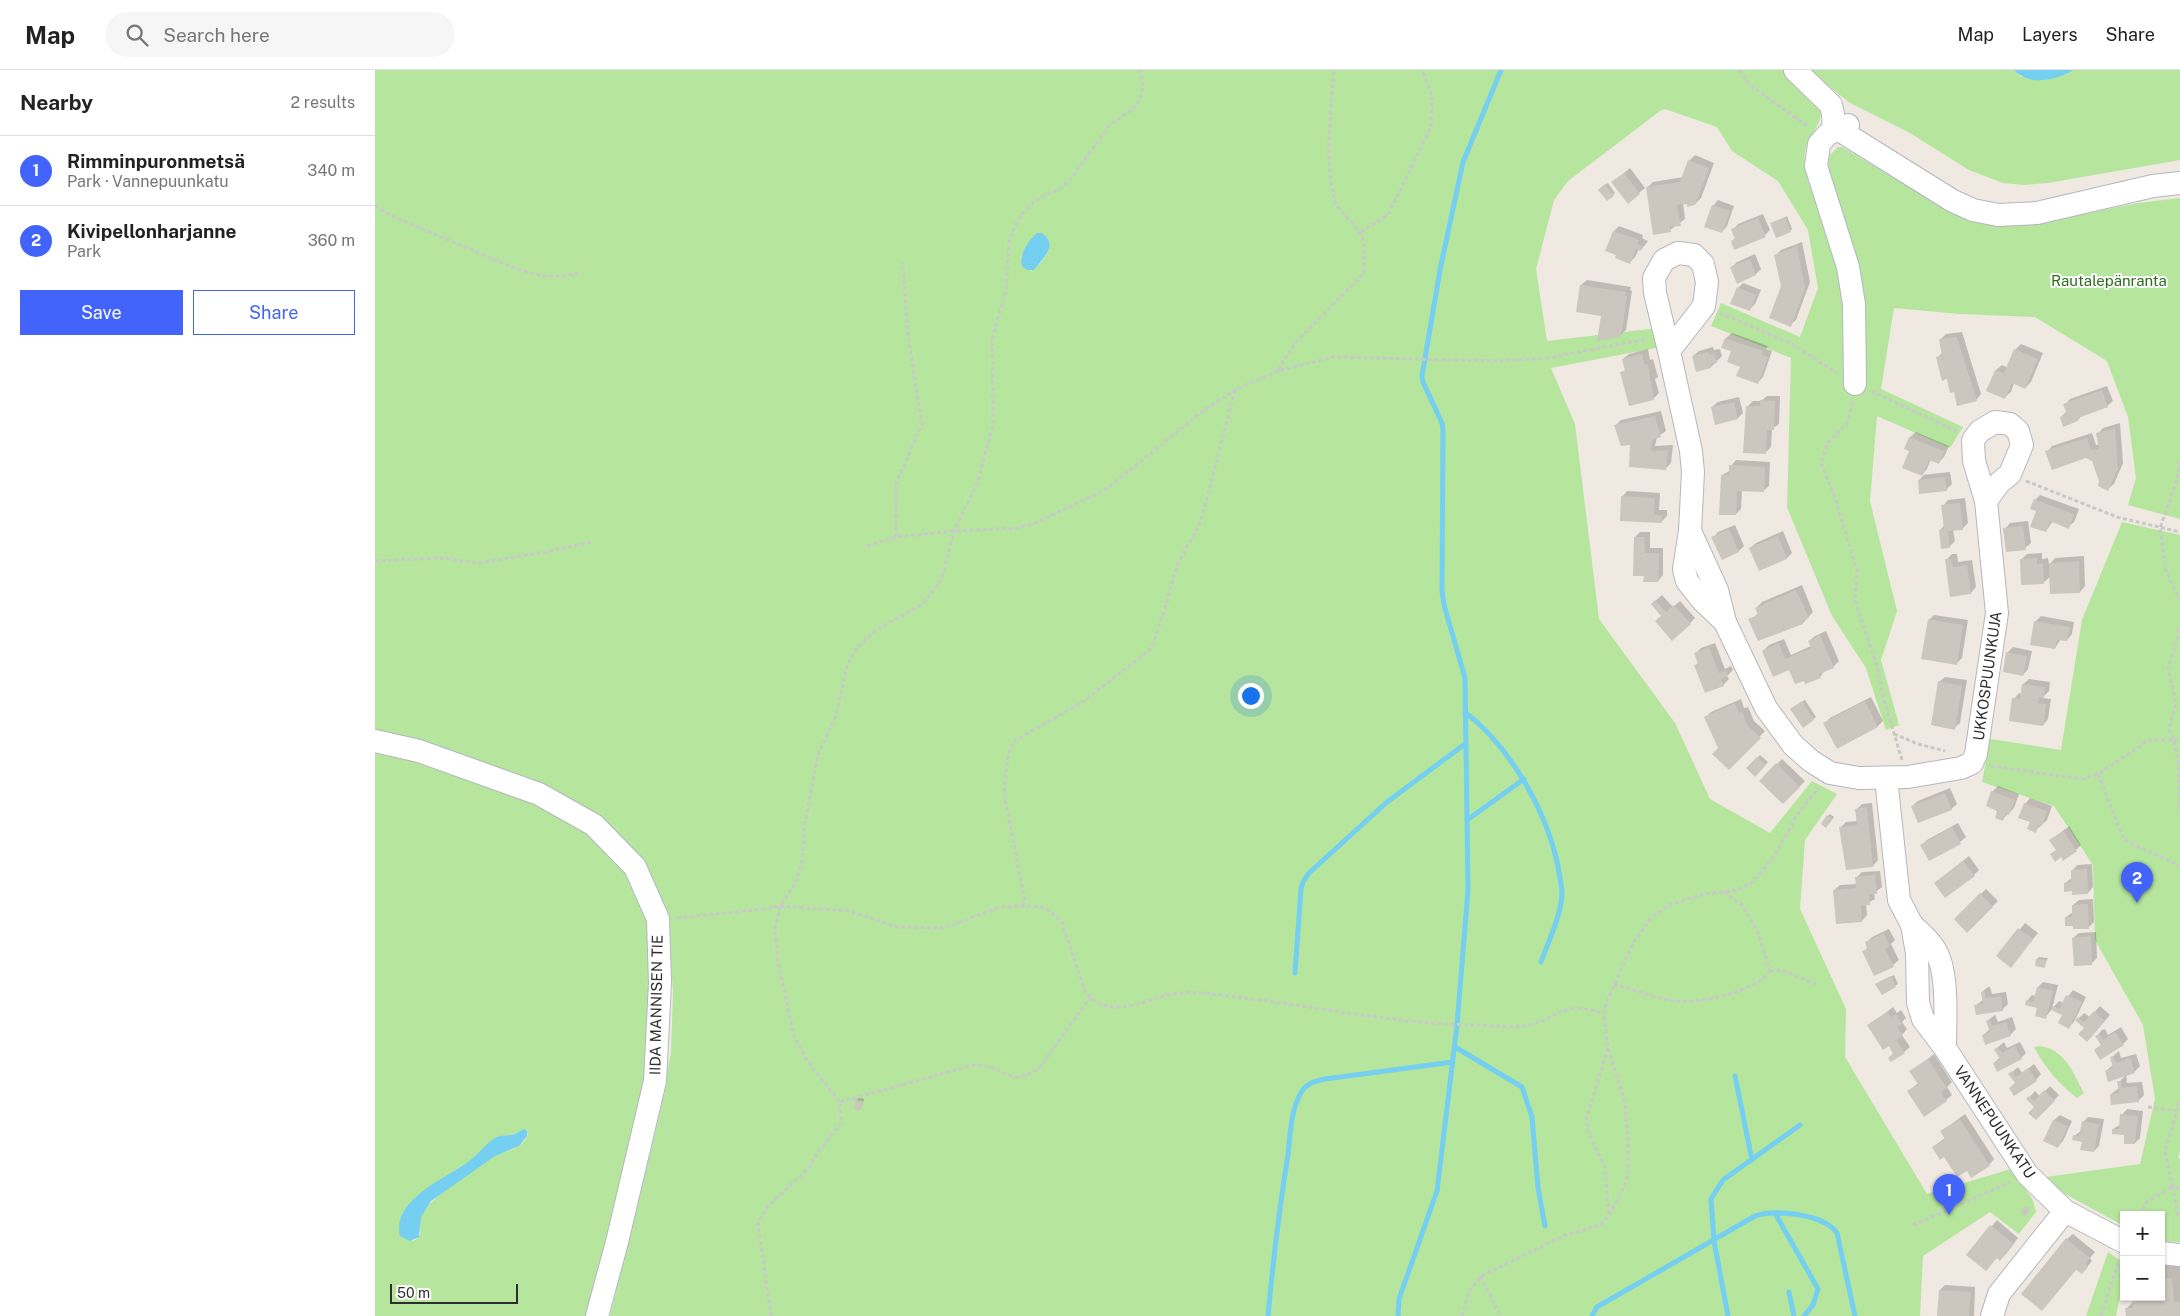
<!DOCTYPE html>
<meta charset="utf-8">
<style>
:root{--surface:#fff;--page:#f6f6f6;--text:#222;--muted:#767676;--line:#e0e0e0;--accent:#4264fb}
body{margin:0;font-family:"Public Sans",sans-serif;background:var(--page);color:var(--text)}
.controls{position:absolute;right:15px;bottom:15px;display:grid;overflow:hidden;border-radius:0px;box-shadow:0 1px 4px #0004}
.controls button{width:45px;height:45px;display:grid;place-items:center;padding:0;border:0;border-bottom:1px solid var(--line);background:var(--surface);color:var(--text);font:25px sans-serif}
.scale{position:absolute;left:15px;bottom:12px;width:128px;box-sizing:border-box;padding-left:5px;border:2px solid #2e2e2e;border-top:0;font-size:14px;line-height:18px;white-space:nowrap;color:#2e2e2e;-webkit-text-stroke:4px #fff;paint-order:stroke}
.you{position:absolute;left:875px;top:625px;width:18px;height:18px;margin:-12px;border:4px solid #fff;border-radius:50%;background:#1a73e8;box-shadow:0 0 0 8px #1a73e833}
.badge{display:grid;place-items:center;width:32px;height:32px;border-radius:50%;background:var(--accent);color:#fff;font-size:16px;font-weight:700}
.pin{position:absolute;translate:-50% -41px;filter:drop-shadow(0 1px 2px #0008)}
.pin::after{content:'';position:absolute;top:26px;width:18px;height:15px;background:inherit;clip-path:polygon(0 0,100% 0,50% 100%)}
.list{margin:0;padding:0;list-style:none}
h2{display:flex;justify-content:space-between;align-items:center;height:65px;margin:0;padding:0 20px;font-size:21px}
h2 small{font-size:16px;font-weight:400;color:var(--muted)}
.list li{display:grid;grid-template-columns:32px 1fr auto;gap:15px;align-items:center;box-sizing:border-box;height:70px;padding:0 20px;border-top:1px solid var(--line)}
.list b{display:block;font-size:19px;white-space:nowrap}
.list p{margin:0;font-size:16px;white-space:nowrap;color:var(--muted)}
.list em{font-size:16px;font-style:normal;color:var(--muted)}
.actions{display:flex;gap:10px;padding:15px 20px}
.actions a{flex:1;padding:11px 0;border:1px solid var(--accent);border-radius:0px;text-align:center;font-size:18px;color:var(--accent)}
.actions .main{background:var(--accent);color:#fff}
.icon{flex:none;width:28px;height:28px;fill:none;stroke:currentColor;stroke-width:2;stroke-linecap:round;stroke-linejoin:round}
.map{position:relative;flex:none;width:1805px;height:1246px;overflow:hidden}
header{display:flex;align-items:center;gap:30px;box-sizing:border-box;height:70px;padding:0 25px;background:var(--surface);border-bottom:1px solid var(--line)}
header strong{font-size:24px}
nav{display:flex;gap:28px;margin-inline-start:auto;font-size:18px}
.search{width:350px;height:45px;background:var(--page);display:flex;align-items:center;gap:12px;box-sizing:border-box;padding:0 18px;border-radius:28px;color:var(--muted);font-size:19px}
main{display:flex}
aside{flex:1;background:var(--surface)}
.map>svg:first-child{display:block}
.green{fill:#b6e59e;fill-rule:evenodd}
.water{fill:#75cff0}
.shadow{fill:#0003}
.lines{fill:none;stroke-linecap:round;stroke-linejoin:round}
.stream{stroke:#75cff0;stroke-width:5}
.building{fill:#cbc7bf}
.minor-casing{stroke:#b4b7c1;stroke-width:24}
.path{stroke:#c9c9c9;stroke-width:3;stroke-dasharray:4 2.5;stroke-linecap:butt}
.minor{stroke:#fff;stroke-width:22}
.labels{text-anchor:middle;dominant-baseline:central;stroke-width:4;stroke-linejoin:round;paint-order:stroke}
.park-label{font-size:15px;fill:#2c6e1b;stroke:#fff}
.street-label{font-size:15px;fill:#2e2e2e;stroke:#fff}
</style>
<header>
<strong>Map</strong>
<div class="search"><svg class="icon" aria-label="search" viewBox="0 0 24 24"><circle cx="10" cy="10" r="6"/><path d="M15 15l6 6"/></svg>Search here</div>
<nav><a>Map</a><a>Layers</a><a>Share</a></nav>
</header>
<main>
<aside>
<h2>Nearby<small>2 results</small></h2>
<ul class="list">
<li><span class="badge">1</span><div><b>Rimminpuronmetsä</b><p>Park · Vannepuunkatu</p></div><em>340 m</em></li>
<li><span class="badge">2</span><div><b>Kivipellonharjanne</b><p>Park</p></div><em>360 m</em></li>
</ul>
<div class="actions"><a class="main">Save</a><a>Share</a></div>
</aside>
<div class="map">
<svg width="1805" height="1246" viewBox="0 0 1805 1246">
<rect width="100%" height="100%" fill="#efe9e1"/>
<g class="green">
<path d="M0 0H1412C1420 9 1442 28 1445 38 1450 52 1434 64 1431 77 1425 101 1439 126 1448 148L1454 102 1453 93 1455 85 1463 77H1467L1571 139 1655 155 1763 133 1805 128V449L1753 435 1761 408 1753 347 1732 291 1660 247 1585 244 1519 238 1506 319 1588 357 1575 378 1502 346 1495 431 1522 541 1506 590 1524 655 1511 660 1491 598 1457 546 1412 437 1416 288 1336 256 1346 233 1425 267 1443 218 1433 160 1403 111 1357 81 1342 57 1290 39 1285 41 1193 111 1179 130 1161 199 1172 271 1283 258 1286 277 1176 298 1200 354 1224 549 1300 653 1335 729 1395 763 1437 711 1462 724 1430 770 1425 839 1471 939 1470 987 1552 1124 1636 1099 1658 1130 1661 1142 1644 1164 1615 1142 1548 1186 1545 1246H235L284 1047 296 982 298 923 294 867 245 771 0 665ZM672 167C680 178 666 195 656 201L646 188 655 171Z"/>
<polygon points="1433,0 1639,0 1646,7 1699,0 1805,0 1805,90 1673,113 1649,115 1628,113 1594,100 1535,63 1475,33"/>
<polygon points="1747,452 1805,465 1805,1082 1803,1088 1805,1089 1805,1172 1786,1171 1786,1145 1749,1145 1749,1156 1683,1120 1671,1107 1765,1094 1780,1029 1768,955 1720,870 1718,795 1679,736 1607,712 1615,669 1686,680 1707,550"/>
<path d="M0 675 131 716 237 778 274 835 279 977 216 1246H0ZM149 1059 153 1064C148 1080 131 1080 119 1086 101 1096 54 1128 46 1146 44 1151 46 1159 45 1165L40 1170 36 1171 40 1127 96 1090 119 1069 139 1064Z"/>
<path d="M1665 976C1691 980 1698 1003 1709 1023L1702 1028C1683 1013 1671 999 1659 977Z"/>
<polygon points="1733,1182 1749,1193 1749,1207 1741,1246 1711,1246"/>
</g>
<g class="water">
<path d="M1639 0H1699C1680 10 1655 17 1639 0Z"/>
<path d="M662 163H666C685 173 668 189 659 200H652L647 196C644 184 653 171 662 163Z"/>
<path d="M149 1059 152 1061V1066L144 1076 120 1086 56 1131 46 1147 44 1167 35 1171 25 1166C16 1129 71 1109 94 1091 103 1085 110 1074 120 1068 125 1065 130 1066 135 1065 140 1065 144 1061 149 1059Z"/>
</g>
<g class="shadow">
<polygon points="1320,85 1339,93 1326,128 1320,134 1308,133 1310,149 1295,160 1272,118 1278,112 1308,107 1314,91"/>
<polygon points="1255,98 1270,118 1253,132 1238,112"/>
<polygon points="1233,113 1240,123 1238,125 1227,117"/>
<polygon points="1343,130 1359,136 1352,156 1347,162 1338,136"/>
<polygon points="1388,144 1395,160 1390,165 1357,171 1361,168 1358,160 1363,154"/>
<polygon points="1412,146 1417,159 1415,161 1397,154"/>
<polygon points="1244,156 1268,165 1267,168 1273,171 1266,180 1264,179 1260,187 1255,192 1239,161"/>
<polygon points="1427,172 1435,212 1421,250 1415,255 1400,186 1406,180"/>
<polygon points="1380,184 1386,199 1381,204 1362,212 1356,198 1362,192"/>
<polygon points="1212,210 1256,217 1255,220 1257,221 1251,260 1245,265 1228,245 1202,241 1206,215"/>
<polygon points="1368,213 1386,220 1380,234 1374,240 1363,218"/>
<polygon points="1587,262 1606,324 1601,330 1580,321 1563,287 1568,282 1566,269 1571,264"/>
<polygon points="1357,263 1393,276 1391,279 1397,281 1388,307 1382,313 1366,296 1358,280 1348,277 1351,268"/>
<polygon points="1646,274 1668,283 1656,312 1650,318 1639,313 1636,322 1630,327 1621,300 1627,295 1633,298 1641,279"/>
<polygon points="1338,277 1339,280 1345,279 1347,286 1336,297 1318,286 1324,281"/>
<polygon points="1273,279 1275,290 1278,289 1283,307 1280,309 1284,323 1278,329 1247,303 1251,299 1248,289 1254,284"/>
<polygon points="1732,316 1738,331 1732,336 1707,345 1703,350 1686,347 1692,341 1690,335 1695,329"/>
<polygon points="1392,326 1405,326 1404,354 1397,359 1396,377 1391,382 1373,336 1378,331 1386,331"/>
<polygon points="1364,327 1368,343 1363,348 1337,337 1343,332"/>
<polygon points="1286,341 1291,361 1282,367 1280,376 1298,375 1296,393 1291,398 1256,373 1240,356 1246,350"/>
<polygon points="1745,353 1748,393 1739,414 1733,419 1725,411 1718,390 1711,387 1672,382 1677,376 1717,363 1721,375 1724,375 1723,364 1728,358"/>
<polygon points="1541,362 1574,376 1569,387 1564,392 1556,389 1552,399 1547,405 1536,380 1531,378 1535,367"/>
<polygon points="1361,390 1395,392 1394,416 1388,421 1367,420 1366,439 1361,444 1347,405 1356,400 1356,396"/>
<polygon points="1575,402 1577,414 1571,420 1544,410 1549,405 1547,405"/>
<polygon points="1252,421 1285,423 1284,440 1292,440 1292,446 1286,452 1247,427"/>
<polygon points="1665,425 1704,439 1699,452 1693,457 1678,451 1671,461 1660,430"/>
<polygon points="1590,428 1593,453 1587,459 1578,460 1580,471 1574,477 1565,460 1570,455 1568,436 1573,430"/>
<polygon points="1653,451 1656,473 1650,478 1630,459 1635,453"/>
<polygon points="1360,455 1369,476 1364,481 1347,489 1338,468 1343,462"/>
<polygon points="1408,461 1417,483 1412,488 1384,500 1375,478 1381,473"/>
<polygon points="1265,462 1275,462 1275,478 1288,478 1288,505 1283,511 1270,505 1260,467"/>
<polygon points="1667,483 1667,489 1673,488 1674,495 1680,488 1709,486 1710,516 1705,522 1676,506 1669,512 1646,490 1652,484"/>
<polygon points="1577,484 1582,484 1583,492 1597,490 1601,517 1596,523 1571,490"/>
<polygon points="1427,515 1438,542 1428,553 1375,550 1384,543 1381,538 1387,532"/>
<polygon points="1287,525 1298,537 1305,531 1320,548 1315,553 1288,546 1277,534"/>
<polygon points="1559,545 1593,550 1587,588 1581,594 1554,550"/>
<polygon points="1666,546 1699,552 1697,564 1692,570 1686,569 1680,578 1660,552"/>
<polygon points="1451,561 1464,591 1458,597 1450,600 1445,607 1429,609 1388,581 1394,575 1409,569 1416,585 1436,576 1434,571 1440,566"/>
<polygon points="1340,573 1350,599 1356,596 1358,600 1352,606 1354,609 1348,615 1321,595 1324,592 1320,584 1326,578"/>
<polygon points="1638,577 1657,581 1653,599 1648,605 1632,583"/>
<polygon points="1570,607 1592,610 1585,653 1579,658 1564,612"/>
<polygon points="1654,609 1675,612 1674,621 1667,628 1676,629 1673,649 1668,655 1639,629 1644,623 1647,624 1648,614"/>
<polygon points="1496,627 1508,651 1503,656 1450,653 1455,648"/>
<polygon points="1366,629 1369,638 1373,637 1379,651 1390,661 1354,699 1331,647 1336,642"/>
<polygon points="1430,630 1441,647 1428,656 1419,637"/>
<polygon points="1385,685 1393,692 1380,705 1373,698"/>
<polygon points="1407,689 1430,711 1408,733 1386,711"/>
<polygon points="1623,716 1644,724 1639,738 1628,749 1617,722"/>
<polygon points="1575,718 1582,734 1576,739 1537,736 1543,731"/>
<polygon points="1655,728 1677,736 1672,750 1660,761 1650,734"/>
<polygon points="1497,733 1503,790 1498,796 1466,757 1471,752 1483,751 1482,739 1487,734"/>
<polygon points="1455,744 1459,747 1454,754 1453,746"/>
<polygon points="1583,753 1591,767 1585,772 1555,790 1547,775 1552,770"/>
<polygon points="1694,756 1706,775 1701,780 1682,779 1676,770"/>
<polygon points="1594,786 1604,800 1599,805 1560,813"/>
<polygon points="1717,794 1718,817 1713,823 1698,820 1690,813 1697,808 1697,801 1702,795"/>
<polygon points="1505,801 1507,817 1499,823 1500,829 1491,834 1492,845 1487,851 1459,820 1465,815 1482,814 1481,808 1487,802"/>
<polygon points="1611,819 1623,831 1592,861 1580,849"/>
<polygon points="1718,829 1719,852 1713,858 1699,854 1691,847 1698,842 1698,835 1704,830"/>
<polygon points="1650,853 1663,863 1636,896 1623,886"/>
<polygon points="1514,859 1520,870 1516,874 1524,890 1518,895 1489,882 1493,877 1491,873 1497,867"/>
<polygon points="1721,862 1722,888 1717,893 1698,868 1704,863"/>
<polygon points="1664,887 1673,888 1669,896 1662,889"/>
<polygon points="1519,905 1523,914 1507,923 1504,912"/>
<polygon points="1668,912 1683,915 1677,939 1684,931 1688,933 1698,920 1711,927 1699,952 1694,957 1689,945 1677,939 1670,948 1663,937 1652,931 1657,925 1660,926 1663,917"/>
<polygon points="1613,917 1615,917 1617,924 1631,922 1633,934 1627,940 1601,935 1608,930 1607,922"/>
<polygon points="1725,936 1735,945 1717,965 1702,950 1709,943 1715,947"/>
<polygon points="1518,937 1522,943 1526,940 1531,948 1527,952 1532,959 1527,965 1535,977 1529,982 1514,988 1519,983 1514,975 1494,956"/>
<polygon points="1620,945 1623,952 1637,947 1641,959 1635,965 1608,965 1615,959 1612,951"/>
<polygon points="1746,957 1753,969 1748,974 1720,980 1727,974 1722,966 1727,960 1730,959 1733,965"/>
<polygon points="1629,972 1632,978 1645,972 1651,983 1646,988 1619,993 1625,987 1621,979"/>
<polygon points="1744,981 1746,988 1761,984 1765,996 1759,1002 1751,1004 1752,1013 1767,1012 1769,1025 1763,1031 1736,1024 1744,1018 1744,1012 1751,1005 1731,1001 1738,995 1736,988"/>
<polygon points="1559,984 1577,1012 1572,1017 1577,1025 1571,1030 1534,1021 1543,1013 1536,1002"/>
<polygon points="1659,994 1666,1004 1661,1010 1641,1012 1635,1004 1643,997 1647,1003"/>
<polygon points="1675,1016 1684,1025 1661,1049 1661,1037 1653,1029 1660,1021 1665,1026"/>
<polygon points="484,1028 489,1029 486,1039 481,1030"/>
<polygon points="1752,1039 1768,1041 1765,1068 1760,1073 1751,1064 1738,1059 1746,1054 1747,1045"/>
<polygon points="1590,1044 1619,1089 1614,1095 1592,1099 1558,1077 1571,1067 1567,1061"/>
<polygon points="1685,1045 1697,1051 1688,1071 1683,1076 1670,1071 1679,1050"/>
<polygon points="1713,1047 1729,1049 1724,1076 1719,1081 1708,1071 1699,1066 1706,1061 1708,1052"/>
<polygon points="1622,1150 1643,1168 1631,1184 1622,1187 1593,1185"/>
<polygon points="1698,1164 1720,1182 1715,1188 1717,1191 1712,1197 1692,1169"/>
<polygon points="1786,1191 1805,1192 1805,1246 1752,1246 1751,1239 1759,1231 1786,1227"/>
<polygon points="1570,1215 1600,1217 1599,1246 1563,1246 1565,1220"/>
</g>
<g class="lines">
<g class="stream">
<path d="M1090 642C1136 678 1171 740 1183 796 1184 805 1187 814 1187 823 1186 846 1174 870 1166 892"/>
<polyline points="1092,750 1149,709"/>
<polyline points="920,903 926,819 928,812 933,804 1012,732 1090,674"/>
<polyline points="1080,977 1147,1017 1157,1047 1163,1118 1170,1156"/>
<polyline points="1360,1006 1377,1090"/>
<polyline points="1400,1143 1443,1219 1438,1235 1429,1246"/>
<polyline points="1414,1222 1419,1246"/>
<path d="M893 1246C898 1192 904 1139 913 1085 915 1065 916 1038 927 1021 932 1013 941 1011 950 1009L1078 992"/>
<polyline points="1023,1246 1024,1229 1062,1121 1082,955 1093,820 1090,608 1069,535 1067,521 1068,361 1067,353 1048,312 1047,306 1065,200 1088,92 1126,0"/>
<path d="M1217 1246 1222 1237 1380 1146C1400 1139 1449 1144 1462 1163L1480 1246"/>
<polyline points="1353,1246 1339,1171 1336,1129 1348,1110 1425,1055"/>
</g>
</g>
<g class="building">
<polygon points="1313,90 1334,98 1320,135 1312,137 1312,134 1302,135 1306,156 1295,157 1296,162 1278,165 1271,117 1305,112"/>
<polygon points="1249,103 1265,124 1253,134 1236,112"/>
<polygon points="1230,114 1239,126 1232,131 1223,120"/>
<polygon points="1337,135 1355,141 1347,163 1329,157"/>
<polygon points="1410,147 1416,162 1401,168 1395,153"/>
<polygon points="1383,148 1391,167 1359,180 1356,171 1360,169 1356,159"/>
<polygon points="1238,161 1264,170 1262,174 1268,176 1266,181 1261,179 1255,194 1240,188 1241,185 1230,181"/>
<polygon points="1422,176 1430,218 1416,257 1394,248 1406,216 1399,185"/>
<polygon points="1375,189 1381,205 1362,214 1355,197"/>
<polygon points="1205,215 1251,222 1250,226 1252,226 1246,267 1222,271 1226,246 1201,242"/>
<polygon points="1362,217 1381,225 1375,241 1355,234"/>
<polygon points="1582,267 1602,331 1582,336 1579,322 1575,323 1572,309 1567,311 1561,287 1567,286 1564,269"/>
<polygon points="1350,268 1388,281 1387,285 1393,287 1383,314 1361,306 1365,297 1352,292 1356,281 1346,278"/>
<polygon points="1639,279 1663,289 1650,319 1637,313 1630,329 1611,321 1620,300 1629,303"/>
<polygon points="1333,282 1334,285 1340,283 1342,293 1335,294 1336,298 1321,302 1317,286"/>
<polygon points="1267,284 1270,295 1273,294 1279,330 1254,336 1245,302 1250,301 1247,289"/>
<polygon points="1727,320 1733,337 1703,348 1703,351 1688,357 1685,347 1692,344 1688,334"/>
<polygon points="1385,330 1400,331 1399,360 1392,360 1391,384 1368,383 1371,336 1385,336"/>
<polygon points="1359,332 1363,349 1340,355 1336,337"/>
<polygon points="1280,346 1286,367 1277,370 1276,381 1293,380 1291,400 1254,397 1255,375 1246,376 1239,355"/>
<polygon points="1740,358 1743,399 1733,421 1723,416 1724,411 1717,391 1711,388 1677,400 1670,381 1712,368 1716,380 1724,379 1721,363"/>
<polygon points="1534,367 1569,381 1564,394 1554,390 1547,406 1527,398 1534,381 1529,379"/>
<polygon points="1354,395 1390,397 1389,422 1362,421 1361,445 1344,445 1346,405 1354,405"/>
<polygon points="1570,407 1572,421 1544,424 1543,410"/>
<polygon points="1246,426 1280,428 1279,445 1287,445 1287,453 1245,451"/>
<polygon points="1659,429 1699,444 1694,459 1675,451 1671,462 1655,457 1661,441 1655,439"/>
<polygon points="1585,433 1588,460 1573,461 1575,478 1566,479 1564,460 1569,459 1566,435"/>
<polygon points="1648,456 1651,480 1631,482 1628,458"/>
<polygon points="1354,459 1364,482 1347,490 1336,467"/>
<polygon points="1403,466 1412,489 1384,501 1374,478"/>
<polygon points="1259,467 1270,467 1270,483 1284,483 1283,512 1268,512 1269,506 1258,506"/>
<polygon points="1662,488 1662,494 1668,493 1669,514 1646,515 1645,489"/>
<polygon points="1570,489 1576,489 1578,497 1592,495 1596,524 1575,527"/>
<polygon points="1704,491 1705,523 1675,524 1674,493"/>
<polygon points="1421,520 1434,548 1427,551 1428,554 1383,571 1373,549 1383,545 1380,538"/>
<polygon points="1280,530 1291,542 1299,535 1316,554 1297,571 1280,551 1286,546 1276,534"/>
<polygon points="1553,549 1588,555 1582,595 1546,589"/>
<polygon points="1659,551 1695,557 1692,571 1682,570 1680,579 1655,575"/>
<polygon points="1445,565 1459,598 1444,604 1446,608 1430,614 1429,611 1420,614 1414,600 1398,607 1387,581 1404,573 1410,589 1436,578 1433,571"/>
<polygon points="1334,577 1344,603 1351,601 1353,606 1346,609 1349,616 1330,623 1319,595 1323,594 1319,583"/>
<polygon points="1631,582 1652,586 1648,606 1628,602"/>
<polygon points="1563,611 1587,616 1580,660 1556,655"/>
<polygon points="1647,614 1670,617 1669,628 1664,627 1663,633 1671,634 1668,656 1634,651 1637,628 1645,629"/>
<polygon points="1427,631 1439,650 1428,658 1415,639"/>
<polygon points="1490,631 1503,657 1462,679 1448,653"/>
<polygon points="1360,633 1364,643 1367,641 1373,656 1386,668 1354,700 1337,684 1343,678 1329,647"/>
<polygon points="1382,687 1391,695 1380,707 1371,698"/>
<polygon points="1401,693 1425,717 1408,734 1384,711"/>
<polygon points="1616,721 1640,730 1634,745 1631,743 1628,751 1620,748 1622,741 1611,736"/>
<polygon points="1570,723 1577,740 1543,753 1536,736"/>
<polygon points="1649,733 1672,741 1667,756 1663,755 1661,763 1652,759 1655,752 1643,748"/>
<polygon points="1492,737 1498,797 1471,800 1464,757 1482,755 1480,739"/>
<polygon points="1452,745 1457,749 1451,758 1446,754"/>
<polygon points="1577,757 1586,774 1554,791 1545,775"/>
<polygon points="1688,761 1702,781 1688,791 1686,787 1680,792 1675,784 1681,780 1674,770"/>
<polygon points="1588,791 1600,806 1570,828 1559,813"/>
<polygon points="1712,799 1713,824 1697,825 1697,821 1689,822 1689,813 1696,812 1696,800"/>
<polygon points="1500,805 1502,824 1494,824 1495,835 1486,836 1487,852 1461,854 1458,820 1481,818 1480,807"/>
<polygon points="1605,823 1618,837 1592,863 1579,849"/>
<polygon points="1713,834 1714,859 1698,859 1698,856 1690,856 1690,847 1697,847 1697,835"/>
<polygon points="1643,858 1658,869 1636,898 1621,886"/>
<polygon points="1509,863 1515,876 1510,879 1519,897 1499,906 1487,881 1492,879 1490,872"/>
<polygon points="1716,866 1717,895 1699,896 1697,868"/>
<polygon points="1661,889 1671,890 1670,898 1660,896"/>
<polygon points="1516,906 1521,917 1507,925 1500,914"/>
<polygon points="1662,917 1678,921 1671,949 1660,946 1662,938 1650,935 1651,930 1658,932"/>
<polygon points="1610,921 1611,928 1626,926 1628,941 1601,945 1599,935 1608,934 1606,922"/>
<polygon points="1691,925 1707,932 1694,959 1683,953 1687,945 1676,940 1678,936 1684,939"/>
<polygon points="1719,941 1730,951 1712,972 1703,964 1709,958 1700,950 1703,947 1709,952"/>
<polygon points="1512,942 1516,947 1521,944 1527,954 1522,957 1528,966 1521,970 1530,983 1516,992 1513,988 1518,984 1514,976 1508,980 1492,955"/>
<polygon points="1615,950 1617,956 1631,952 1636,966 1610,975 1607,965 1615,962 1611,951"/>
<polygon points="1740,962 1749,975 1725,990 1719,980 1726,975 1720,966 1724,964 1728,970"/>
<polygon points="1640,976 1647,989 1622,1002 1618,993 1625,989 1619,979 1623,977 1627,983"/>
<polygon points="1738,986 1741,993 1755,988 1760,1003 1733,1012 1730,1001 1738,998 1735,987"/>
<polygon points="1553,989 1572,1018 1566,1022 1572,1031 1549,1047 1532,1021 1543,1014 1534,1001"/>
<polygon points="1653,998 1662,1011 1639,1026 1634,1018 1640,1013 1633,1004 1637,1001 1641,1007"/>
<polygon points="1742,1011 1746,1011 1747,1018 1762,1016 1764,1032 1736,1035 1735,1024 1744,1023"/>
<polygon points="1669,1020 1680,1031 1661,1050 1653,1043 1659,1037 1651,1029 1654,1026 1659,1031"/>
<polygon points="480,1030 488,1031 486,1040 479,1040"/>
<polygon points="1745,1044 1763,1046 1760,1074 1749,1074 1749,1065 1737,1064 1737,1059 1744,1059"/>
<polygon points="1585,1049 1615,1096 1596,1108 1592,1101 1582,1107 1569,1087 1565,1090 1557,1077 1570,1069 1565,1061"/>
<polygon points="1678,1050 1693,1056 1683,1078 1668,1071"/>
<polygon points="1707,1051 1724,1054 1719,1082 1705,1080 1707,1072 1697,1070 1698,1065 1704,1066"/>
<polygon points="1651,1136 1655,1140 1650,1146 1645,1143"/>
<polygon points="1615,1155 1639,1174 1625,1191 1622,1188 1611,1201 1591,1185"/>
<polygon points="1691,1168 1715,1188 1710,1194 1713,1197 1707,1204 1701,1200 1667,1241 1646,1224"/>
<polygon points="1797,1208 1799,1232 1805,1232 1805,1246 1751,1246 1750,1238 1758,1238 1757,1227 1786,1227 1786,1209"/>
<polygon points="1564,1220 1596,1222 1594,1246 1562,1246"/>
</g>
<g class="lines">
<defs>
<g id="minor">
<polyline points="1420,0 1456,35 1458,44 1459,61 1473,55"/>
<polyline points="1294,281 1280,223 1279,208 1289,190 1303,183 1319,185 1328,194 1332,212 1329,236 1294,281 1316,381 1318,402 1315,461 1309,499 1312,511 1327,530 1350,552"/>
<polyline points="1480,314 1479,234 1473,197 1441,96 1444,74 1453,64 1462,60 1469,63 1578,131 1598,140 1623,145 1662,143 1778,116 1805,113"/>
<polyline points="1315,461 1342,520 1350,552 1391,638 1418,675 1436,691 1455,703 1484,708 1533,707 1586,698 1597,693 1601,684 1622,543 1611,431 1599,391 1598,370 1605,361 1620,352 1635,354 1643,361 1647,375 1635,404 1624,413 1611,431"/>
<polyline points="0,671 44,681 164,724 219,755 260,797 283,849 285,913 280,1011 242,1172 222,1246"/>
<polyline points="1511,708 1524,830 1537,855 1542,883 1543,933 1548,949 1570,978 1652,1104 1690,1141 1749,1172"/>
<path d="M1537 855C1548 865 1559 874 1564 888 1573 911 1570 953 1570 978"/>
<polyline points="1786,1183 1805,1185"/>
<polyline points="1617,1246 1624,1224 1690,1141"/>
</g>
</defs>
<use href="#minor" class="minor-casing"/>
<g class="path">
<polyline points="1364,0 1376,16 1434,57"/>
<polyline points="0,136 17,146 142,199 168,206 191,206 205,202"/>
<polyline points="986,162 1013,145 1056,57 1057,26 1047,0"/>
<polyline points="1345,243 1417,274 1462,303"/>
<path d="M903 300 920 273 989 203C990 173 992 169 972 147 968 142 961 137 960 132 949 89 956 43 959 0"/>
<polyline points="1496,321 1583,362"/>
<polyline points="1478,332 1471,355 1453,372 1446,393 1459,425 1480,494 1482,500 1480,531 1504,602 1508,627 1527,690"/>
<polyline points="1805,391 1802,410 1785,458 1791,501 1805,530"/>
<polyline points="1651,411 1742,447 1805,462"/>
<polyline points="521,467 521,413 547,354 533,267 528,193"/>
<polyline points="492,476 521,467 579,461 642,458 660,453 730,420 833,337 860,320 903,301 958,287 1123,291 1173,288 1272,269"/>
<polyline points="0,491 65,488 104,493 164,483 217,472"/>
<polyline points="1805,559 1793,599 1801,633 1794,659 1798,668 1803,690 1805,745"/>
<polyline points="1519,664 1543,674 1570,681"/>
<polyline points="1616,696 1707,709 1723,704 1774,670 1805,670"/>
<polyline points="1723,704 1749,770 1805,796"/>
<polyline points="1349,822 1367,835 1383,862 1395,901"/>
<polyline points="647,836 650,831 629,723 633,685 639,671 706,633 776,579 790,539 801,497 826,451 860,320"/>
<path d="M302 848 388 839 405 836 473 841 522 857 569 858 625 837 647 836 665 837 672 839 687 852 710 921C730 949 762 934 789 926 816 918 848 926 876 929 952 938 1027 955 1105 955 1120 956 1138 958 1154 955 1169 953 1181 941 1196 939 1207 937 1219 941 1229 943"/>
<polyline points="1395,901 1406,900 1441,914"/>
<path d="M1239 914C1258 919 1279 928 1299 931 1322 934 1383 922 1395 901"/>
<polyline points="1233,978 1211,1050 1214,1063 1230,1098 1234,1145"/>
<path d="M465 1032 598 995C629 993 634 1021 665 997L715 928"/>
<polyline points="1805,1032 1790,1080 1797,1116 1805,1119"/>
<polyline points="1773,1037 1802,1041"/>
<polyline points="1764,1145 1772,1132 1797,1116 1804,1149"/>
<polyline points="1538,1155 1636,1112"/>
<polyline points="1106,1206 1125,1246"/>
<polyline points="396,1246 383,1153 392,1137 433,1099 443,1082 466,1053 465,1032 433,992 419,966 403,892 400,859 405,836 420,814 427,794 429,758 443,684 461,646 472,596 480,580 501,560 546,535 563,515 567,507 579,461 602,414 618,355 617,270 631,219 634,171 639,158 646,145 657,134 666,127 685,119 695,110 734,56 760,37 765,30 768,16 765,0"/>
<polyline points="1087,1246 1094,1222 1106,1206 1188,1166 1225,1155 1234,1145 1247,1121 1253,1105 1253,1069 1250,1032 1233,978 1229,943 1232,931 1258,873 1275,849 1294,835 1329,824 1362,820 1378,812 1400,785 1422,745 1443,718"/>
<polyline points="1726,1246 1744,1190"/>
</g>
<use href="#minor" class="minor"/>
</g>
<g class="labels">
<g class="park-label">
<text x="1734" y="210">Rautalepänranta</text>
</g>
<g class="street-label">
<text transform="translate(1612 606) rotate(-82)">UKKOSPUUNKUJA</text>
<text transform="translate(281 935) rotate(-89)">IIDA MANNISEN TIE</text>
<text transform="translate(1620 1052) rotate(56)">VANNEPUUNKATU</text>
</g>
</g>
</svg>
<div class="controls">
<button>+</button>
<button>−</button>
</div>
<div class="scale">50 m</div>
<div class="you"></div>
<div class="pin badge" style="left:1574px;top:1145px">1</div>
<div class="pin badge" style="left:1762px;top:833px">2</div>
</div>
</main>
